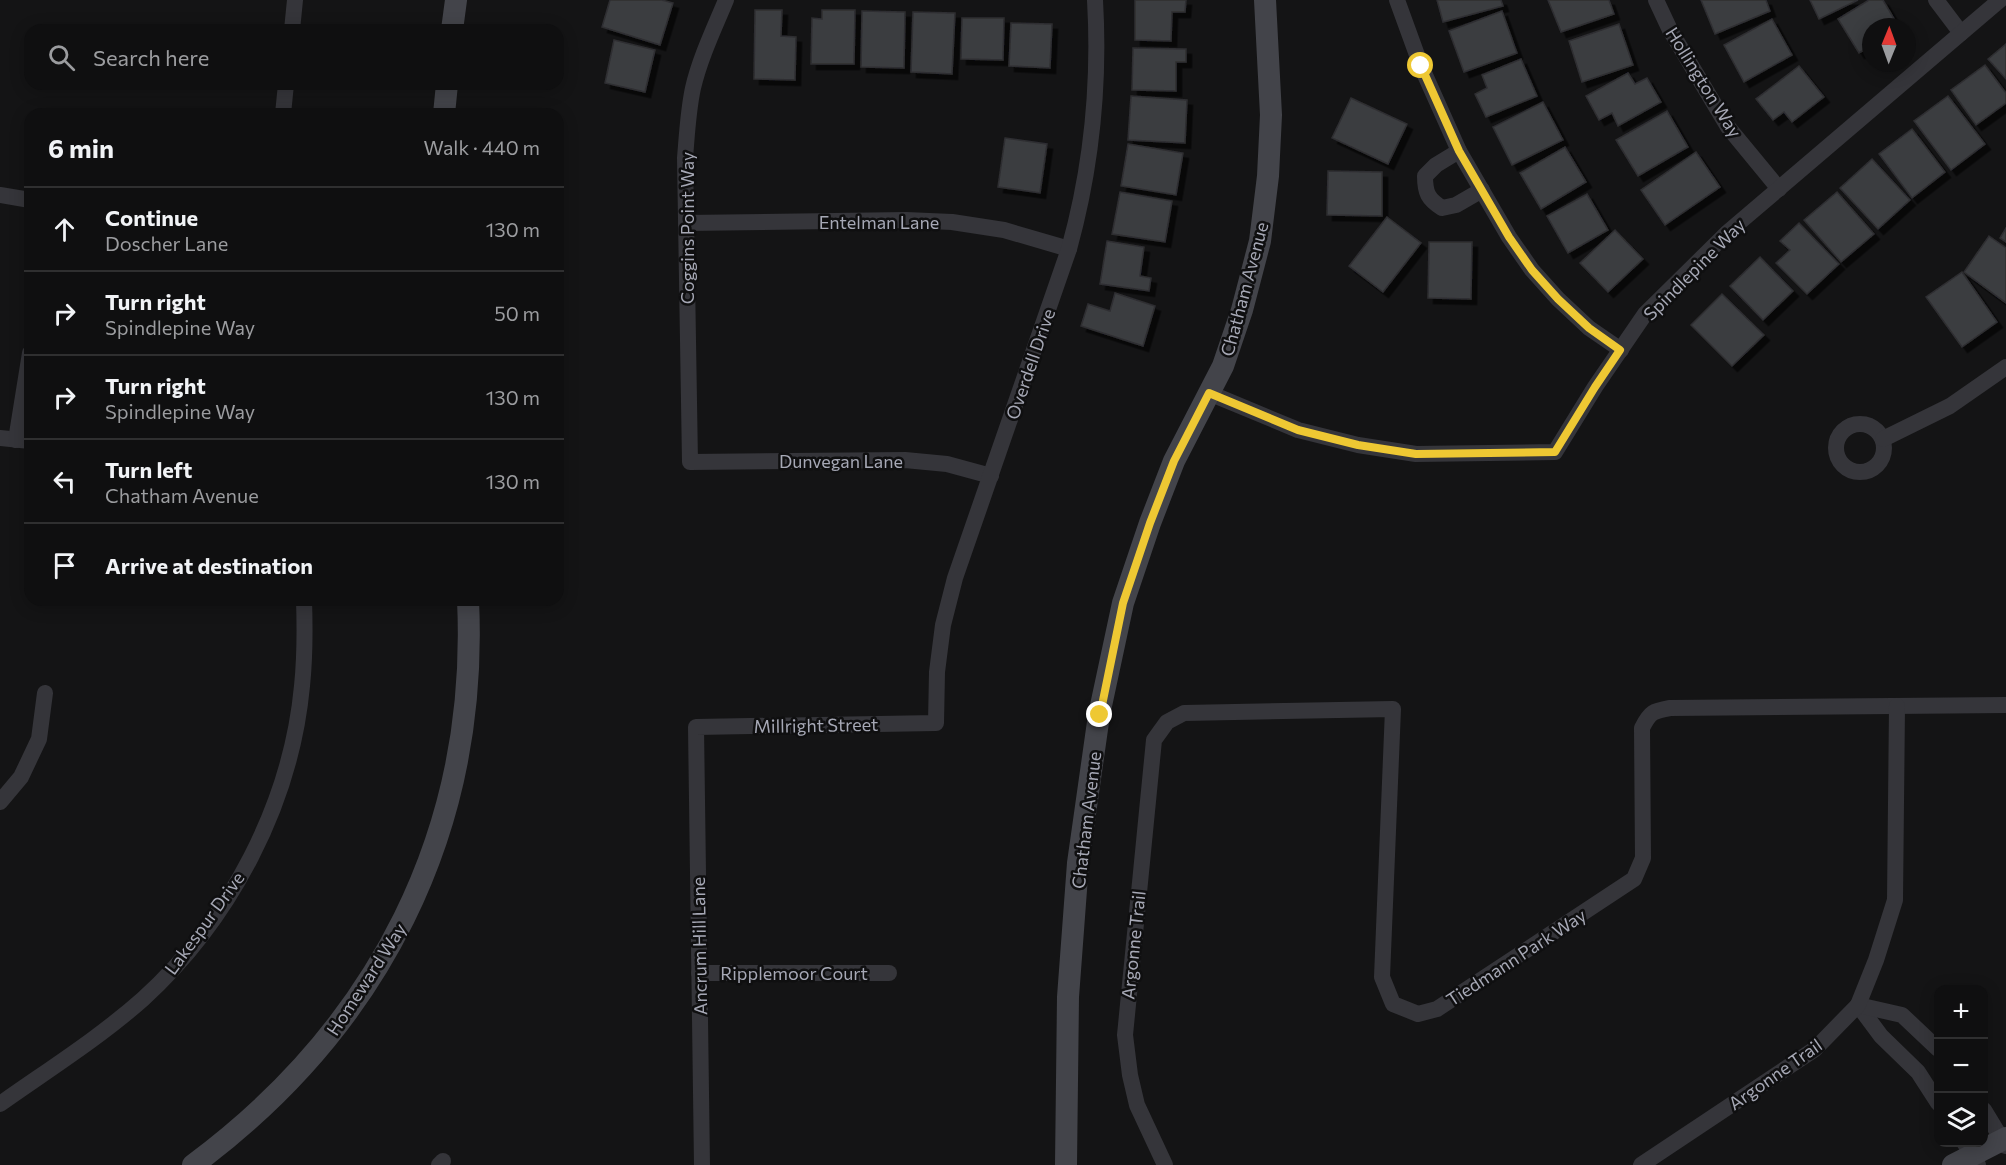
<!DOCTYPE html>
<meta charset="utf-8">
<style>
:root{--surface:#0f0f10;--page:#1d1d1e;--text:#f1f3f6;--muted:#9b9c9f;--line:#2f2f30}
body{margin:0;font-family:Commissioner,sans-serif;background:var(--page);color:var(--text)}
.controls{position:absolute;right:18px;bottom:18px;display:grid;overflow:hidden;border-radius:12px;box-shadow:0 3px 15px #0003}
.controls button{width:54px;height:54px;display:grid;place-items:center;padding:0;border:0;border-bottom:2px solid var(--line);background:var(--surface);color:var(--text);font:30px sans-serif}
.compass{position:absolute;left:1862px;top:18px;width:54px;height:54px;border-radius:50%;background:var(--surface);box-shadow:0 3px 15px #0003;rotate:1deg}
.stop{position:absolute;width:18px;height:18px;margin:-14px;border:4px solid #eec833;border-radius:50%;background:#fff}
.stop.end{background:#eec833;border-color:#fff;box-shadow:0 2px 6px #0008}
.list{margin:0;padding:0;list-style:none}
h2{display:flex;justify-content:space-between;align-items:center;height:78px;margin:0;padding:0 24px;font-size:26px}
h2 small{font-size:20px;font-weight:400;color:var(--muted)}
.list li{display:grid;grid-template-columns:39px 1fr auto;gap:18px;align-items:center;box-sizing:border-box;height:84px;padding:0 24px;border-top:2px solid var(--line)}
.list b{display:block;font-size:22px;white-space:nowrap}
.list p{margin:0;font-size:20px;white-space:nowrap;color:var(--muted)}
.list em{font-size:20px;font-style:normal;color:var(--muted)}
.icon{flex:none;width:33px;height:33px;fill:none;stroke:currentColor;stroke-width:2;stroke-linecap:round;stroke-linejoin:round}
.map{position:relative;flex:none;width:2006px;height:1165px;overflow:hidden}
.search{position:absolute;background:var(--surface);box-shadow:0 3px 15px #0003;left:24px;top:24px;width:540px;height:66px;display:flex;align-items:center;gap:15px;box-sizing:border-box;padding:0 21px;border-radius:18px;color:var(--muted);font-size:22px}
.panel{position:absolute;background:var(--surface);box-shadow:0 3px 15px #0003;left:24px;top:108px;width:540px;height:498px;border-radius:18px}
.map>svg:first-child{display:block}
.building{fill:#3b3c3f;stroke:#2e2e31;stroke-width:1.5;filter:url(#shadow)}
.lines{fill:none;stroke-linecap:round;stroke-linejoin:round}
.street{stroke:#35353a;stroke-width:16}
.secondary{stroke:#43444a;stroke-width:22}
.route{stroke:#eec833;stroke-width:8}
.labels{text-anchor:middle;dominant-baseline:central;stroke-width:5;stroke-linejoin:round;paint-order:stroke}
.street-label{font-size:18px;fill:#a6a8b5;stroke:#0f0f10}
</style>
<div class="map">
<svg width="2006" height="1165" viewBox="0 0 2006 1165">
<defs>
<filter id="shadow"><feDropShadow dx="5.5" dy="5.5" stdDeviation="0" flood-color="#0009"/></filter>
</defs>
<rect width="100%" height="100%" fill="#141415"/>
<g class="building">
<polygon points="610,0 662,0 673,3 660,45 602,27"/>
<polygon points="1135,0 1186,0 1185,12 1172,12 1171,41 1135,40"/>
<polygon points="1437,0 1501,0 1503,6 1443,22"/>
<polygon points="1548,0 1609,0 1614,14 1561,32"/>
<polygon points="1701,0 1766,0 1770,11 1715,34"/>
<polygon points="1810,0 1858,0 1819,19"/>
<polygon points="1869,0 1883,0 1899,27 1871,27 1871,46 1859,53 1838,19"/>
<polygon points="755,10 782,10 781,36 796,37 795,80 754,79"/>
<polygon points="822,10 855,10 854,64 811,64 812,18 822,19"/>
<polygon points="862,11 905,12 904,68 861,67"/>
<polygon points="1502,11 1517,53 1464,72 1449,31"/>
<polygon points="913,12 955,13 952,74 911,72"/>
<polygon points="962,18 1004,18 1003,60 961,59"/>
<polygon points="1772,19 1792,55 1744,82 1724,45"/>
<polygon points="1011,23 1052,24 1050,68 1009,66"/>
<polygon points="1619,24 1633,65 1582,82 1569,41"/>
<polygon points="614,40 655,50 645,92 605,83"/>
<polygon points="2006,44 2006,79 1988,59"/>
<polygon points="1133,48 1186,49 1186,62 1176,62 1176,91 1132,90"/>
<polygon points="1521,59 1537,96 1486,117 1475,94 1487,88 1482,75"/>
<polygon points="1985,65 2006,93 2006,103 1976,125 1951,90"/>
<polygon points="1799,66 1824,97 1792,122 1784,112 1773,120 1756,99"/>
<polygon points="1628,73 1635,84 1647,78 1661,102 1618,126 1612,113 1599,120 1586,96"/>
<polygon points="1131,96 1187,100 1185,143 1128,140"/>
<polygon points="1948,96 1985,144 1951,170 1914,121"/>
<polygon points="1351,98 1407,124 1388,164 1332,138"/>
<polygon points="1543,102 1563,140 1512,165 1493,127"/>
<polygon points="1667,111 1688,147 1638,176 1616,140"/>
<polygon points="1912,129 1945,172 1912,198 1879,154"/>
<polygon points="1005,138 1047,144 1040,193 998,187"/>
<polygon points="1128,144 1183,153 1176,195 1121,186"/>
<polygon points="1565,147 1586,182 1541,209 1520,173"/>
<polygon points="1696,152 1720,187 1665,225 1641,190"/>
<polygon points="1872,159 1910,200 1878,229 1840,188"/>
<polygon points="1328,171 1382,172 1382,216 1327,215"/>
<polygon points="1120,192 1172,201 1165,242 1112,234"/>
<polygon points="1837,192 1874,234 1841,262 1804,220"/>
<polygon points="1587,194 1608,230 1568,253 1547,216"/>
<polygon points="1387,217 1421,243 1383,292 1349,266"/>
<polygon points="1799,223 1839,264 1807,294 1776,263 1790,250 1780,241"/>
<polygon points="2006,228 2006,242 2000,238"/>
<polygon points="1615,230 1643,259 1608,292 1580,263"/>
<polygon points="1989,236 2006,248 2006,303 1964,272"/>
<polygon points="1107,241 1144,247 1140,276 1151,278 1149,291 1100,284"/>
<polygon points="1429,242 1472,242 1471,299 1428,298"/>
<polygon points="1760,257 1793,291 1763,320 1730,286"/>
<polygon points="1962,272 1997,322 1962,347 1926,297"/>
<polygon points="1115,293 1155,306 1143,346 1081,326 1088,304 1110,311"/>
<polygon points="1722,294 1764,335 1732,366 1691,325"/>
</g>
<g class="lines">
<g class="street">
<path d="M726 0C714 29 700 58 693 88 688 111 687 135 685 158L690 462 905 460 947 464 991 476"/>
<polyline points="1397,0 1421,66 1459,151 1509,237 1532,270 1558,299 1589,328 1621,350"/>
<polyline points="1656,0 1670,30 1728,127 1779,189"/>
<polyline points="1936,0 1961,33"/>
<polyline points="292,30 295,0"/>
<polyline points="283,114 286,84"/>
<path d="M1459 151 1436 165 1425 176C1425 193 1428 199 1442 208L1456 205 1482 190"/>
<polyline points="0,195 30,200"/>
<polyline points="686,223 906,220 952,222 1004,230 1069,249"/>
<polyline points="1209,393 1298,430 1358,445 1416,454 1555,452 1595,387 1645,314 1728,232 2000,0"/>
<circle cx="1860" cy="448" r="24"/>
<polyline points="0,438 30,441"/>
<polyline points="1883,439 1950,406 2006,367"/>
<polyline points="16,440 30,353"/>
<polyline points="0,802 21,777 39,739 45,693"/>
<polyline points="699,973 889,973"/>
<polyline points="1858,1005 1881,1036 1918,1072 1938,1103"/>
<polyline points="1858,1005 1902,1015 1938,1049"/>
<path d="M0 1104C48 1070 99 1038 143 999 230 920 291 804 302 686 305 657 305 629 304 600"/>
<polyline points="1984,1110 2006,1146"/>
<polyline points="1964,1142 1978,1165"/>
<polyline points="439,1165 443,1161"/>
<path d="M702 1165 696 727 936 723 937 672 943 625 955 578 1069 249C1092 166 1100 86 1095 0"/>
<path d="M1165 1165 1137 1105 1130 1075 1125 1035 1154 740 1167 722 1184 713 1393 709 1382 977 1393 1004 1418 1014 1437 1009 1634 879 1643 858 1642 728C1650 712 1653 711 1670 708L2006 705"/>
<polyline points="1641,1165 1815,1049 1858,1005 1876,960 1895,900 1897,706"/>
</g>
<g class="secondary">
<polyline points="452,30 456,0"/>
<polyline points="444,114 447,84"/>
<path d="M193 1165C378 1028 479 832 468 600"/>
<polyline points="1066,1165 1068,997 1078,863 1099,715 1123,603 1150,523 1174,461 1223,366 1242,310 1260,241 1268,176 1271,115 1265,0"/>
<polyline points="1953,1165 2006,1138"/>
</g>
</g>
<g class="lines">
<polyline class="route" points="1100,715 1123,603 1150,523 1174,461 1209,393 1298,430 1358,445 1416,454 1555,452 1595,387 1620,350 1589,328 1558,299 1532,270 1509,237 1459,151 1421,66"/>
</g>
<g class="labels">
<g class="street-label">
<text transform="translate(1704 82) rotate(58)">Hollington Way</text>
<text x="879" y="222">Entelman Lane</text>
<text transform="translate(687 228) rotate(-90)">Coggins Point Way</text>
<text transform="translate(1694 269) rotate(-45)">Spindlepine Way</text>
<text transform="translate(1244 289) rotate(-75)">Chatham Avenue</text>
<text transform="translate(1030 364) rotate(-71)">Overdell Drive</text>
<text x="841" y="461">Dunvegan Lane</text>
<text transform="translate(816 725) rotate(-1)">Millright Street</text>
<text transform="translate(1086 820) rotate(-83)">Chatham Avenue</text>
<text transform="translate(204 923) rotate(-54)">Lakespur Drive</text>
<text transform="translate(1133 945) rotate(-84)">Argonne Trail</text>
<text transform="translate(699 946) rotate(-91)">Ancrum Hill Lane</text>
<text transform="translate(1516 957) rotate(-33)">Tiedmann Park Way</text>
<text x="794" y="973">Ripplemoor Court</text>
<text transform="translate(366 979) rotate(-57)">Homeward Way</text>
<text transform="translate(1775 1074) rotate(-35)">Argonne Trail</text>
</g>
</g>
</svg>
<div class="controls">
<button>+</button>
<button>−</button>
<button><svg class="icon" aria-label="layers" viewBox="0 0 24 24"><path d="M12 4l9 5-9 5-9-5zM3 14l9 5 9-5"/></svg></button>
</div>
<svg class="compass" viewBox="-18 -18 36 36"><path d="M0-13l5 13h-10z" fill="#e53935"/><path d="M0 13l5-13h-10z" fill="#9b9c9f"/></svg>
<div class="stop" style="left:1421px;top:66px"></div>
<div class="stop end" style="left:1100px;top:715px"></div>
<div class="search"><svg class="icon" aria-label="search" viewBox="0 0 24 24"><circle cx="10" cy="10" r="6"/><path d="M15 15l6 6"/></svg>Search here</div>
<section class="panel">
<h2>6 min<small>Walk · 440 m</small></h2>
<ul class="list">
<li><svg class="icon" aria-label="ahead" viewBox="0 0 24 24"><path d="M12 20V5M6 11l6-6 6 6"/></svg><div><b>Continue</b><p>Doscher Lane</p></div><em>130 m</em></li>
<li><svg class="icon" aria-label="right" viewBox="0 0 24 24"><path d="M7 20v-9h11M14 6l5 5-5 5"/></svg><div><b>Turn right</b><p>Spindlepine Way</p></div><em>50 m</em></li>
<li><svg class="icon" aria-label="right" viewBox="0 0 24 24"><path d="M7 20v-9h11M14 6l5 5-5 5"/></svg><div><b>Turn right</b><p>Spindlepine Way</p></div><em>130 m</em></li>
<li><svg class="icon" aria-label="left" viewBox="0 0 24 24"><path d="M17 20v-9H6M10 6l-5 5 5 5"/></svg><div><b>Turn left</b><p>Chatham Avenue</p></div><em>130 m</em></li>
<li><svg class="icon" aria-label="arrive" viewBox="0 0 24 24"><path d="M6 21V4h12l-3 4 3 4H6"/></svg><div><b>Arrive at destination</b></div></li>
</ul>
</section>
</div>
